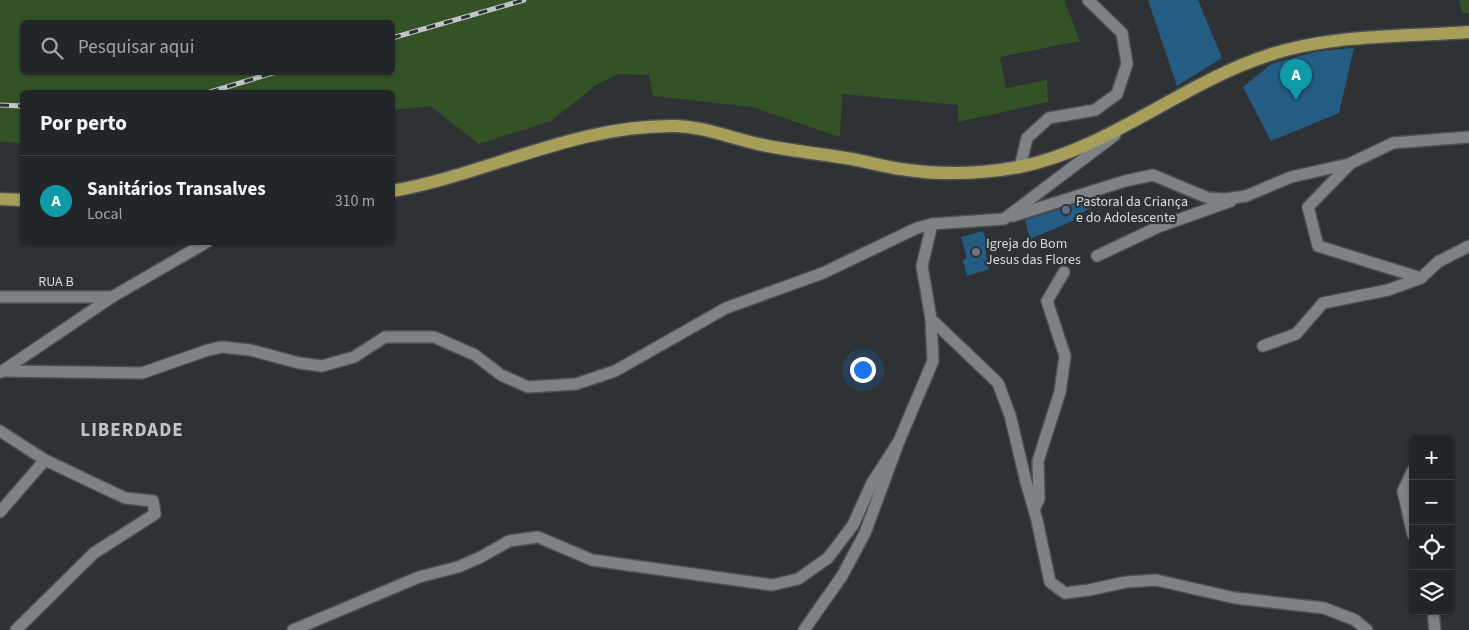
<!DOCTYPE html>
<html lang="pt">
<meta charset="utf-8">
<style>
:root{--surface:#222628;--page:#2e3234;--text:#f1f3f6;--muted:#a2a5a8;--line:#3f4345;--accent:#dbb233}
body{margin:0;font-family:"Source Sans 3",sans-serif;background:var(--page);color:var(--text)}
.controls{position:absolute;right:15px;bottom:15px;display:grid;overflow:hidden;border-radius:8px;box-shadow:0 1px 4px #0004}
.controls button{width:45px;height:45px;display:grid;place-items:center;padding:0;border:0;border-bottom:1px solid var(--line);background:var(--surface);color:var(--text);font:25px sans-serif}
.you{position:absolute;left:862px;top:369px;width:18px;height:18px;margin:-12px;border:4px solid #fff;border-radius:50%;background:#1a73e8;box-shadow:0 0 0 8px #1a73e833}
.badge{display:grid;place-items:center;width:32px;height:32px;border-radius:50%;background:var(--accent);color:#fff;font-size:16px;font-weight:700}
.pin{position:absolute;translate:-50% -41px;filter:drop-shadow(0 1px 2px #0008)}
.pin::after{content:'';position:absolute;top:26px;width:18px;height:15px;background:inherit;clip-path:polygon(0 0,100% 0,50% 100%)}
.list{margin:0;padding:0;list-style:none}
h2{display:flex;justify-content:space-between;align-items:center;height:65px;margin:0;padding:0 20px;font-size:21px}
h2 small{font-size:16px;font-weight:400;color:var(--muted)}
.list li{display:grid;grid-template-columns:32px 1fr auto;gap:15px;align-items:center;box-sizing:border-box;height:90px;padding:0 20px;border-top:1px solid var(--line)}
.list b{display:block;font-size:19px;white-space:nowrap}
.list p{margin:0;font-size:16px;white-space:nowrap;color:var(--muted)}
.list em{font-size:16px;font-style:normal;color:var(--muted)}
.icon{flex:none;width:28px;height:28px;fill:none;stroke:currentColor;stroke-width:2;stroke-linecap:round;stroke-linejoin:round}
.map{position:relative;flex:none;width:1469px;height:630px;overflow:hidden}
.search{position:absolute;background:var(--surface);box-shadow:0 1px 4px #0004;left:20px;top:20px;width:375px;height:55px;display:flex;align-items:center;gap:12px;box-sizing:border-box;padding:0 18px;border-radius:8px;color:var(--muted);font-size:19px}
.panel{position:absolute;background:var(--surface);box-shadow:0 1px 4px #0004;left:20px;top:90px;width:375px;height:155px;border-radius:8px}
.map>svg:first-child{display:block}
.green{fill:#335226;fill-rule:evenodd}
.building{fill:#255c83}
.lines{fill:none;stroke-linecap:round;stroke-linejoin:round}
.minor-casing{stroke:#4c5052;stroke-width:14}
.major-casing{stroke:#4c5052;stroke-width:15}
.minor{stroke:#7e8286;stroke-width:11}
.major{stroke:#a79e59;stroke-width:12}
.rail-casing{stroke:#c2c6c8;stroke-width:5}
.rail{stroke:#2e3235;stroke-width:3;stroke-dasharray:9;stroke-linecap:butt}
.service-dot{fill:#5c6f8a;stroke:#2e3235;stroke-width:2}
.worship-dot{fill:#6b7280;stroke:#2e3235;stroke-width:2}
.labels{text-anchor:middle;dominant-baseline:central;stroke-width:4.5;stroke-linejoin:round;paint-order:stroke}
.poi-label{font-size:14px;fill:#d7dadc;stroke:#2e3235;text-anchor:start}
.street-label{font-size:14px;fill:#d7dadc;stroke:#2e3235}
.district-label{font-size:19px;font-weight:bold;letter-spacing:1px;fill:#c0c5c9;stroke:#2e3235}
</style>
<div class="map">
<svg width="1469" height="630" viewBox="0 0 1469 630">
<rect width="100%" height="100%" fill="#2e3235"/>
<g class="green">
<path d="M0 0H1064L1080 41 1000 57 1006 88 1047 80 1048 102 958 122V105L842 94 840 137 752 107 653 96 649 75 619 74 596 85 551 121 479 144 430 106 393 110 392 92H22V143L0 142ZM22 22H392V72H22Z"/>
<polygon points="1459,0 1469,0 1469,13 1462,13"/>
</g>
<g class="building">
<polygon points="1148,0 1198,0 1222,58 1177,86"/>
<polygon points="1354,48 1339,113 1271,141 1243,87 1271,64 1319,51"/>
<polygon points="1099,197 1101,203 1074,217 1073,221 1030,239 1025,220"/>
<polygon points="983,231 987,244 985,247 989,269 967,276 963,260 967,258 961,237"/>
</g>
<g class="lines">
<defs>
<g id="minor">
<polyline points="1348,166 1308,207 1318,246 1421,278"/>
<polyline points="1020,167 1027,138 1049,118 1095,110 1117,94 1127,64 1122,33 1088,0"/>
<polyline points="1013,216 1125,181 1153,175 1208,198 1225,199 1246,196 1291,177 1349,164 1393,143 1469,137"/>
<polyline points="1097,256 1158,227 1231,201"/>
<polyline points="0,297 112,297"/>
<polyline points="931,319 998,383 1010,415 1026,482 1037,520 1050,582 1065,593 1089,590 1126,582 1156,580 1235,598 1324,608 1355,620 1367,630"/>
<polyline points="1263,346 1296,334 1323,303 1388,290 1421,278 1438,262 1469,246"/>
<polyline points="3,371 142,373 208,350 222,347 250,350 299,363 322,366 354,357 385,337 434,337 475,355 501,375 528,387 576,384 615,371 726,308 823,273 917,228 932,224 1004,219 1115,135"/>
<polyline points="1,372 112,297 207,242"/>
<polyline points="0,431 45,460 125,498 153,501 155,514 94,553 16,630"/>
<polyline points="1413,470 1403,491 1413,535"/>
<polyline points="1034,509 1039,499 1038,461 1060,392 1065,356 1047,301 1064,272"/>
<polyline points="0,512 45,460"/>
<polyline points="1433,611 1435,630"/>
<polyline points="293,630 419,577 458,567 481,557 509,541 538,537 592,560 772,585 798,579 828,558 853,525 872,483 899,441"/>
<polyline points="804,630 842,576 865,533 899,441 933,361 931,319 922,266 932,224"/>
</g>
<g id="major">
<path d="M392 191C488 174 577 124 676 126 706 127 734 139 763 145 792 151 822 154 852 159 868 162 885 167 901 169 939 175 981 174 1019 167 1109 149 1182 83 1269 55 1332 34 1403 37 1469 32"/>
<polyline points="0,199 22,200"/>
</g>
</defs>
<use href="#minor" class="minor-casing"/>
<use href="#major" class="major-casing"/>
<use href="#minor" class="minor"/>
<use href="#major" class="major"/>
<defs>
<g id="rail">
<polyline points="392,38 524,0"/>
<polyline points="210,92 276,72"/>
<polyline points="0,105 22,106"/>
</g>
</defs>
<use href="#rail" class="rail-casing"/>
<use href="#rail" class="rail"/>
</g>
<circle class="service-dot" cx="1066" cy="210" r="5"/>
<circle class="worship-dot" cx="976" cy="252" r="5"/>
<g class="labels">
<g class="poi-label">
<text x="1076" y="202">Pastoral da Criança<tspan x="1076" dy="16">e do Adolescente</tspan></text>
<text x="986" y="244">Igreja do Bom<tspan x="986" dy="16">Jesus das Flores</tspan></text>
</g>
<g class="street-label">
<text x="56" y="282">RUA B</text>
</g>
<g class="district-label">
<text x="132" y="430">LIBERDADE</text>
</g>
</g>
</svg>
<div class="controls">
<button>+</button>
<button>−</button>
<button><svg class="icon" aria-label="locate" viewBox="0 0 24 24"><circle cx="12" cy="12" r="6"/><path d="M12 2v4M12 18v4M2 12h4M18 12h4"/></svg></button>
<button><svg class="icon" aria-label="layers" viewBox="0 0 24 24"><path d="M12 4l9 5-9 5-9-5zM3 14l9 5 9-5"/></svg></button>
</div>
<div class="you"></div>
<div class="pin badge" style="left:1296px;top:100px;background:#0f9aa8">A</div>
<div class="search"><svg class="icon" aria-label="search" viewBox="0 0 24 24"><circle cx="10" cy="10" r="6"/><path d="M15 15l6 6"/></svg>Pesquisar aqui</div>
<section class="panel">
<h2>Por perto<small></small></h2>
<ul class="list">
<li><span class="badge" style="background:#0f9aa8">A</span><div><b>Sanitários Transalves</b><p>Local</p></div><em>310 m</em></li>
</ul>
</section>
</div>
